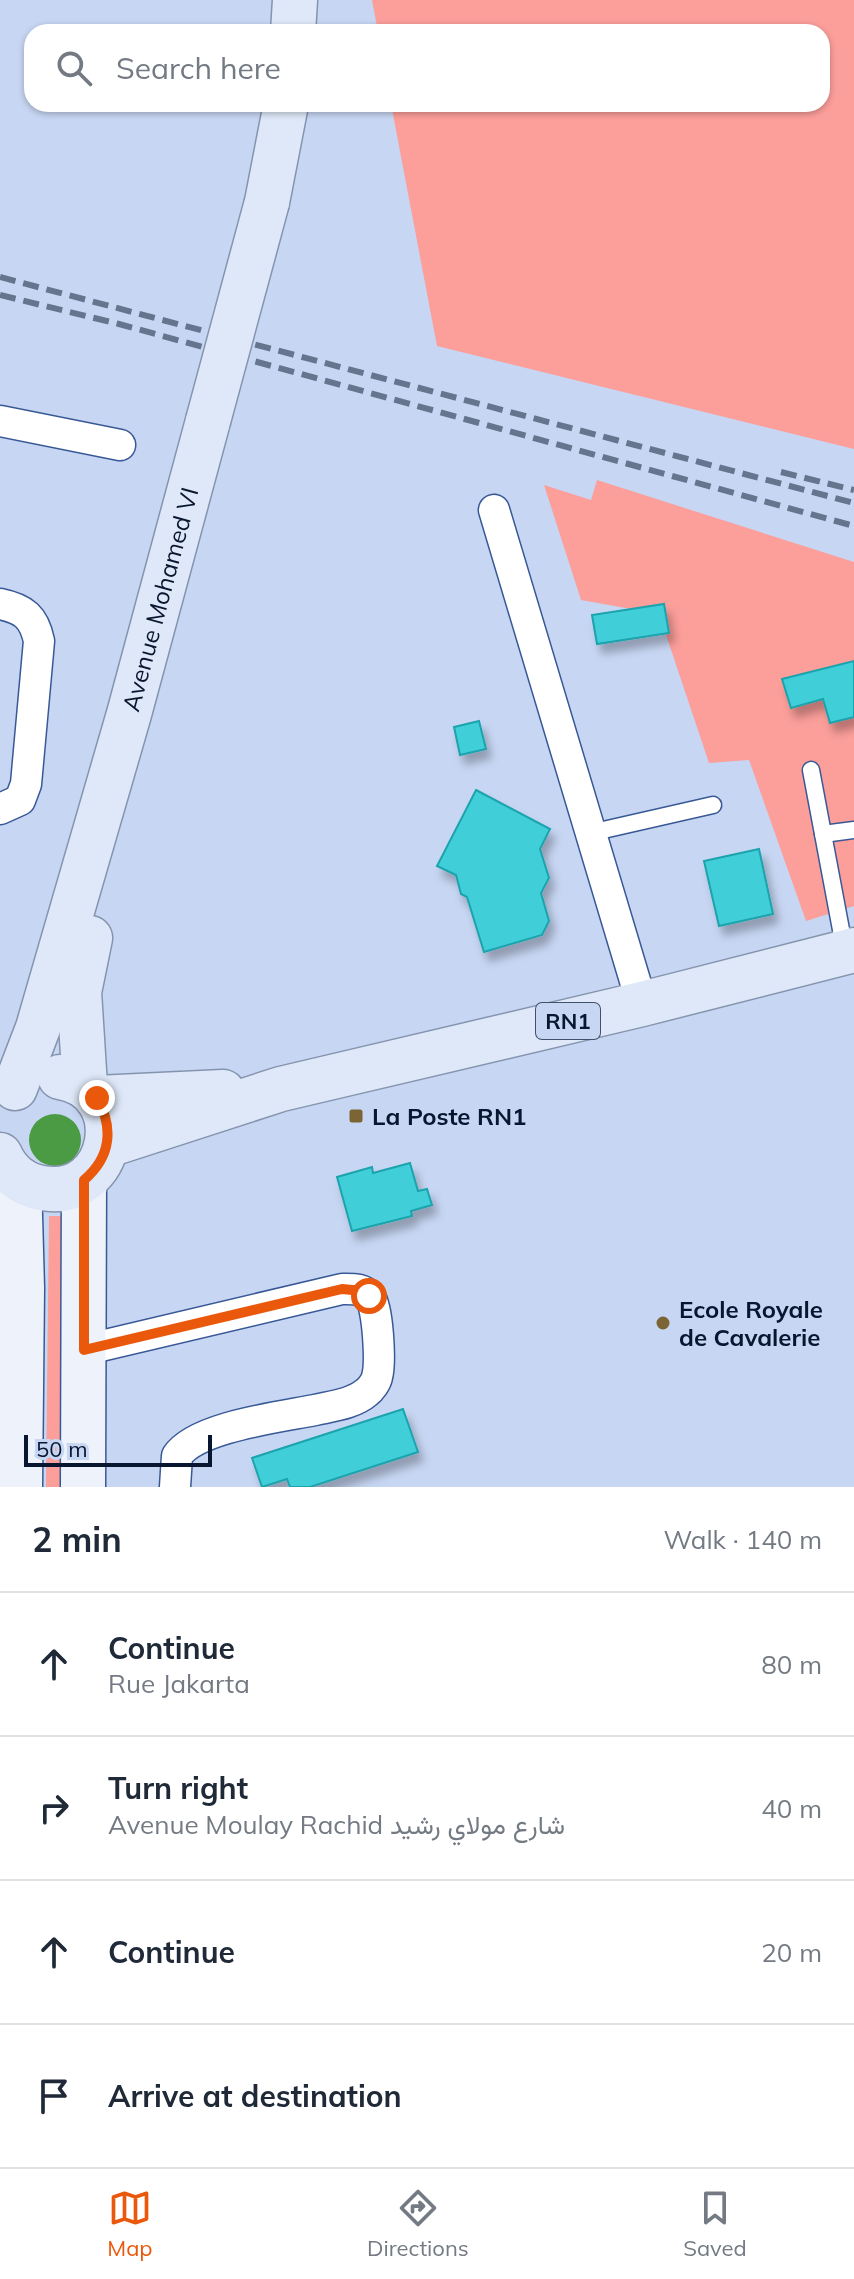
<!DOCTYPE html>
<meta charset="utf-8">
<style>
:root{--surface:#fff;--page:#f2f2f3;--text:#1f2937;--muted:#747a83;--line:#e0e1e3;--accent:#ea580c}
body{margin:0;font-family:Mulish,Vazirmatn,sans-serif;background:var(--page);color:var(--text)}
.scale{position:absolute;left:24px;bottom:20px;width:188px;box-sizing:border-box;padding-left:8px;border:4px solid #09162f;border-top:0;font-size:22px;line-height:28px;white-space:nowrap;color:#09162f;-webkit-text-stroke:6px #c7d6f3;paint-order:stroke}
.stop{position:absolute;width:24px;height:24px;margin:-18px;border:6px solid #ea580c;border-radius:50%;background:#fff}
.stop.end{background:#ea580c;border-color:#fff;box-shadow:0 2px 8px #0008}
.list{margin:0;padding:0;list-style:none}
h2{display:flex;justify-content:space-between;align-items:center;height:104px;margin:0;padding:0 32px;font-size:34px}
h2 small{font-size:26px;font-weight:400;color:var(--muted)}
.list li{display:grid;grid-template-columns:52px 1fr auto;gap:24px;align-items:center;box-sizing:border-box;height:144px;padding:0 32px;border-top:2px solid var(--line)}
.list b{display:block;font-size:30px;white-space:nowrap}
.list p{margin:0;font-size:26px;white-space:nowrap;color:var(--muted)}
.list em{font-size:26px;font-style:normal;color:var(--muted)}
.icon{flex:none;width:44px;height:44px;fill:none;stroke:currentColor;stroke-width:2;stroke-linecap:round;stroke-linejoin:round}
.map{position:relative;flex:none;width:854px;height:1487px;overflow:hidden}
.search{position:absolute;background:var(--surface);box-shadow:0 2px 6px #0004;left:24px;right:24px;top:24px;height:88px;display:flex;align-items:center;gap:20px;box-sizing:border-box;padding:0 28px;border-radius:24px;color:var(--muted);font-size:30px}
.sheet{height:680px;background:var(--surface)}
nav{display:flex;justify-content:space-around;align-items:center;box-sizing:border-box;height:112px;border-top:2px solid var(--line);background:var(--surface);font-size:22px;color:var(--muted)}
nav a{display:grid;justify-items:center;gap:4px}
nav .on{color:var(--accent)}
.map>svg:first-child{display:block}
.green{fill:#fc9e9a}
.water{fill:#4b9b44}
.building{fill:#40ced8;stroke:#1ba3ac;stroke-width:2;filter:url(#shadow)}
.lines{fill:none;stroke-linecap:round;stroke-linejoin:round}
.lane-casing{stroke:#395996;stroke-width:19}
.street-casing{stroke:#395996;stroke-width:33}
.secondary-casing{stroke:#395996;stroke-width:47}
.primary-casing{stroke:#8594ae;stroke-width:47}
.lane{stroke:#fff;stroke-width:16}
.street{stroke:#fff;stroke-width:30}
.secondary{stroke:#eef3fb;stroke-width:44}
.primary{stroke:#dee8f8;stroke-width:44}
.rail{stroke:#66748e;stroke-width:6;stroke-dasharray:16 8;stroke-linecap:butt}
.primary-bridge-casing{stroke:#8594ae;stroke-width:47;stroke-linecap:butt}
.primary-bridge{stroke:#dee8f8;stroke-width:44}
.route{stroke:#ea580c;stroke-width:10}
.poi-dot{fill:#7c6434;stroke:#c7d6f3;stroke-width:3}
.labels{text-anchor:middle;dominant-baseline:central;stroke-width:6;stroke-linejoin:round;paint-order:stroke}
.shield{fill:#c7d6f3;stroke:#42506a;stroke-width:2}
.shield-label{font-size:22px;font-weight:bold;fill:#09162f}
.street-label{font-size:24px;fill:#09162f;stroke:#c7d6f3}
.poi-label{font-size:24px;font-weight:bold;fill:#09162f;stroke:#c7d6f3;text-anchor:start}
</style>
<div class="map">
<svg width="854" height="1487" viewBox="0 0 854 1487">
<defs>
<filter id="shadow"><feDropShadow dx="5" dy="9" stdDeviation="4" flood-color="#0004"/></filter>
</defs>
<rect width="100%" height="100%" fill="#c7d6f3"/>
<g class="green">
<polygon points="372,0 854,0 854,449 437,346 391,104 822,104 822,32 378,32"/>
<polygon points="597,480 854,562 854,906 806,921 749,760 709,763 659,614 581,600 544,485 591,500"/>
<polygon points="49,1216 76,1216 73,1487 46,1487"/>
</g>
<circle class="water" cx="55" cy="1140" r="26"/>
<g class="building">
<polygon points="664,604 669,633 597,644 592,615"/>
<polygon points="854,661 854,717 830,723 823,699 791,708 782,679"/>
<polygon points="479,721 486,749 460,755 454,727"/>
<polygon points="476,790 550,829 540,849 549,878 541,893 549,921 542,935 484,952 467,897 461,894 456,875 437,866"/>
<polygon points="759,849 773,914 719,926 704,861"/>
<polygon points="410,1163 418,1191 427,1189 432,1205 411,1211 412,1216 352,1231 337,1177 372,1167 373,1173"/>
<polygon points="403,1409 418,1452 310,1487 290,1487 287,1479 262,1487 252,1458"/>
</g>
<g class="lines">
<defs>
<g id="lane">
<polyline points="811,770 845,951"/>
<polyline points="590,833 713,805"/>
<polyline points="823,834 854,830"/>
</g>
<g id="street">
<polyline points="0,421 120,445"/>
<polyline points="494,510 642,1004"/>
<path d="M0 604C24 609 34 617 39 641L26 784 20 800 0 809"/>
<path d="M84 1350 342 1289C353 1289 363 1288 370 1297 378 1308 381 1363 377 1377 376 1382 371 1389 367 1392 353 1404 333 1406 315 1410 280 1417 196 1427 177 1456L175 1487"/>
</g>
<g id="secondary">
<polyline points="19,1179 22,1288 20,1487"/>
<polyline points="83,1487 84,1180"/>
</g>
<g id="primary">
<polyline points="293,32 295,0"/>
<polyline points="267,202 286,104"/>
<polyline points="85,1086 79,992 90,938"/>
<path id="s1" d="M15 1088 38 1028 129 714 208 421"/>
<polyline points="97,1098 223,1092"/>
<polyline points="108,1145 281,1089 642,1004 854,950"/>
<path d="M0 1155C8 1173 23 1185 42 1188 116 1201 135 1089 60 1077"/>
</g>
</defs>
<use href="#lane" class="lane-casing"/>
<use href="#street" class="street-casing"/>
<use href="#secondary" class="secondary-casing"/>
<use href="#primary" class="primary-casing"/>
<use href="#lane" class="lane"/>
<use href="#street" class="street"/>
<use href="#secondary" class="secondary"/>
<use href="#primary" class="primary"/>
<g class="rail">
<polyline points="0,277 854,503"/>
<polyline points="0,295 119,324 854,526"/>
<polyline points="781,472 854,490"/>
</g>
<defs>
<polyline id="primary-bridge" points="208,421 267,202"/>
</defs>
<use href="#primary-bridge" class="primary-bridge-casing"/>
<use href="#primary-bridge" class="primary-bridge"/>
</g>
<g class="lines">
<path class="route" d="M97 1098C114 1128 111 1157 84 1180V1350L342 1289 363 1291 369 1296"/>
</g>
<g class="poi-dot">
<rect x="348" y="1108" width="16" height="16" rx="4"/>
<circle cx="663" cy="1323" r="8"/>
</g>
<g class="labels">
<rect class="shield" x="536" y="1003" width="64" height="36" rx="6"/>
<g class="shield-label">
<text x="568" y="1021">RN1</text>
</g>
<g class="street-label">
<text stroke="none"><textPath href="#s1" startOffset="510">Avenue Mohamed VI</textPath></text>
</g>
<g class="poi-label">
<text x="372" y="1116">La Poste RN1</text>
<text x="679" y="1309">Ecole Royale<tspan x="679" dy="28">de Cavalerie</tspan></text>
</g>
</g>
</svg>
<div class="scale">50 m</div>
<div class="stop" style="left:369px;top:1296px"></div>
<div class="stop end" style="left:97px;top:1098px"></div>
<div class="search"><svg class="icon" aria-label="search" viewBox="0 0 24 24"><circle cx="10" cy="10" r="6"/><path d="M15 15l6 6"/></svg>Search here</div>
</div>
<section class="sheet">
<h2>2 min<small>Walk · 140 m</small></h2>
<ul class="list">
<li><svg class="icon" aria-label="ahead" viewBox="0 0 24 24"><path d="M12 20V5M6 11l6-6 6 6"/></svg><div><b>Continue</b><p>Rue Jakarta</p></div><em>80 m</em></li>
<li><svg class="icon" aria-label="right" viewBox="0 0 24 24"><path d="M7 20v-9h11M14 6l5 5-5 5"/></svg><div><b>Turn right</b><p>Avenue Moulay Rachid شارع مولاي رشيد</p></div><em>40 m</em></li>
<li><svg class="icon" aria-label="ahead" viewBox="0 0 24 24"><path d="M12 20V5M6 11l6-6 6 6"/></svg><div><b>Continue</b></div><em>20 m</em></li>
<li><svg class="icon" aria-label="arrive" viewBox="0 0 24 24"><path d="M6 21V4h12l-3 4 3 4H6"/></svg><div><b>Arrive at destination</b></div></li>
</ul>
</section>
<nav>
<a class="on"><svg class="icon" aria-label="map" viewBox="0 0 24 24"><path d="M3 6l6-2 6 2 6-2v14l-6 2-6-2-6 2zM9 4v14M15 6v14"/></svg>Map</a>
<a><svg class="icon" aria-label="directions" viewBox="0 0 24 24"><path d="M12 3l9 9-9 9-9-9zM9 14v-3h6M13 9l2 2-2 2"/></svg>Directions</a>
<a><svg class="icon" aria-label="saved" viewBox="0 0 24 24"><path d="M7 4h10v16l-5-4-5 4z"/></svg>Saved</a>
</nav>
